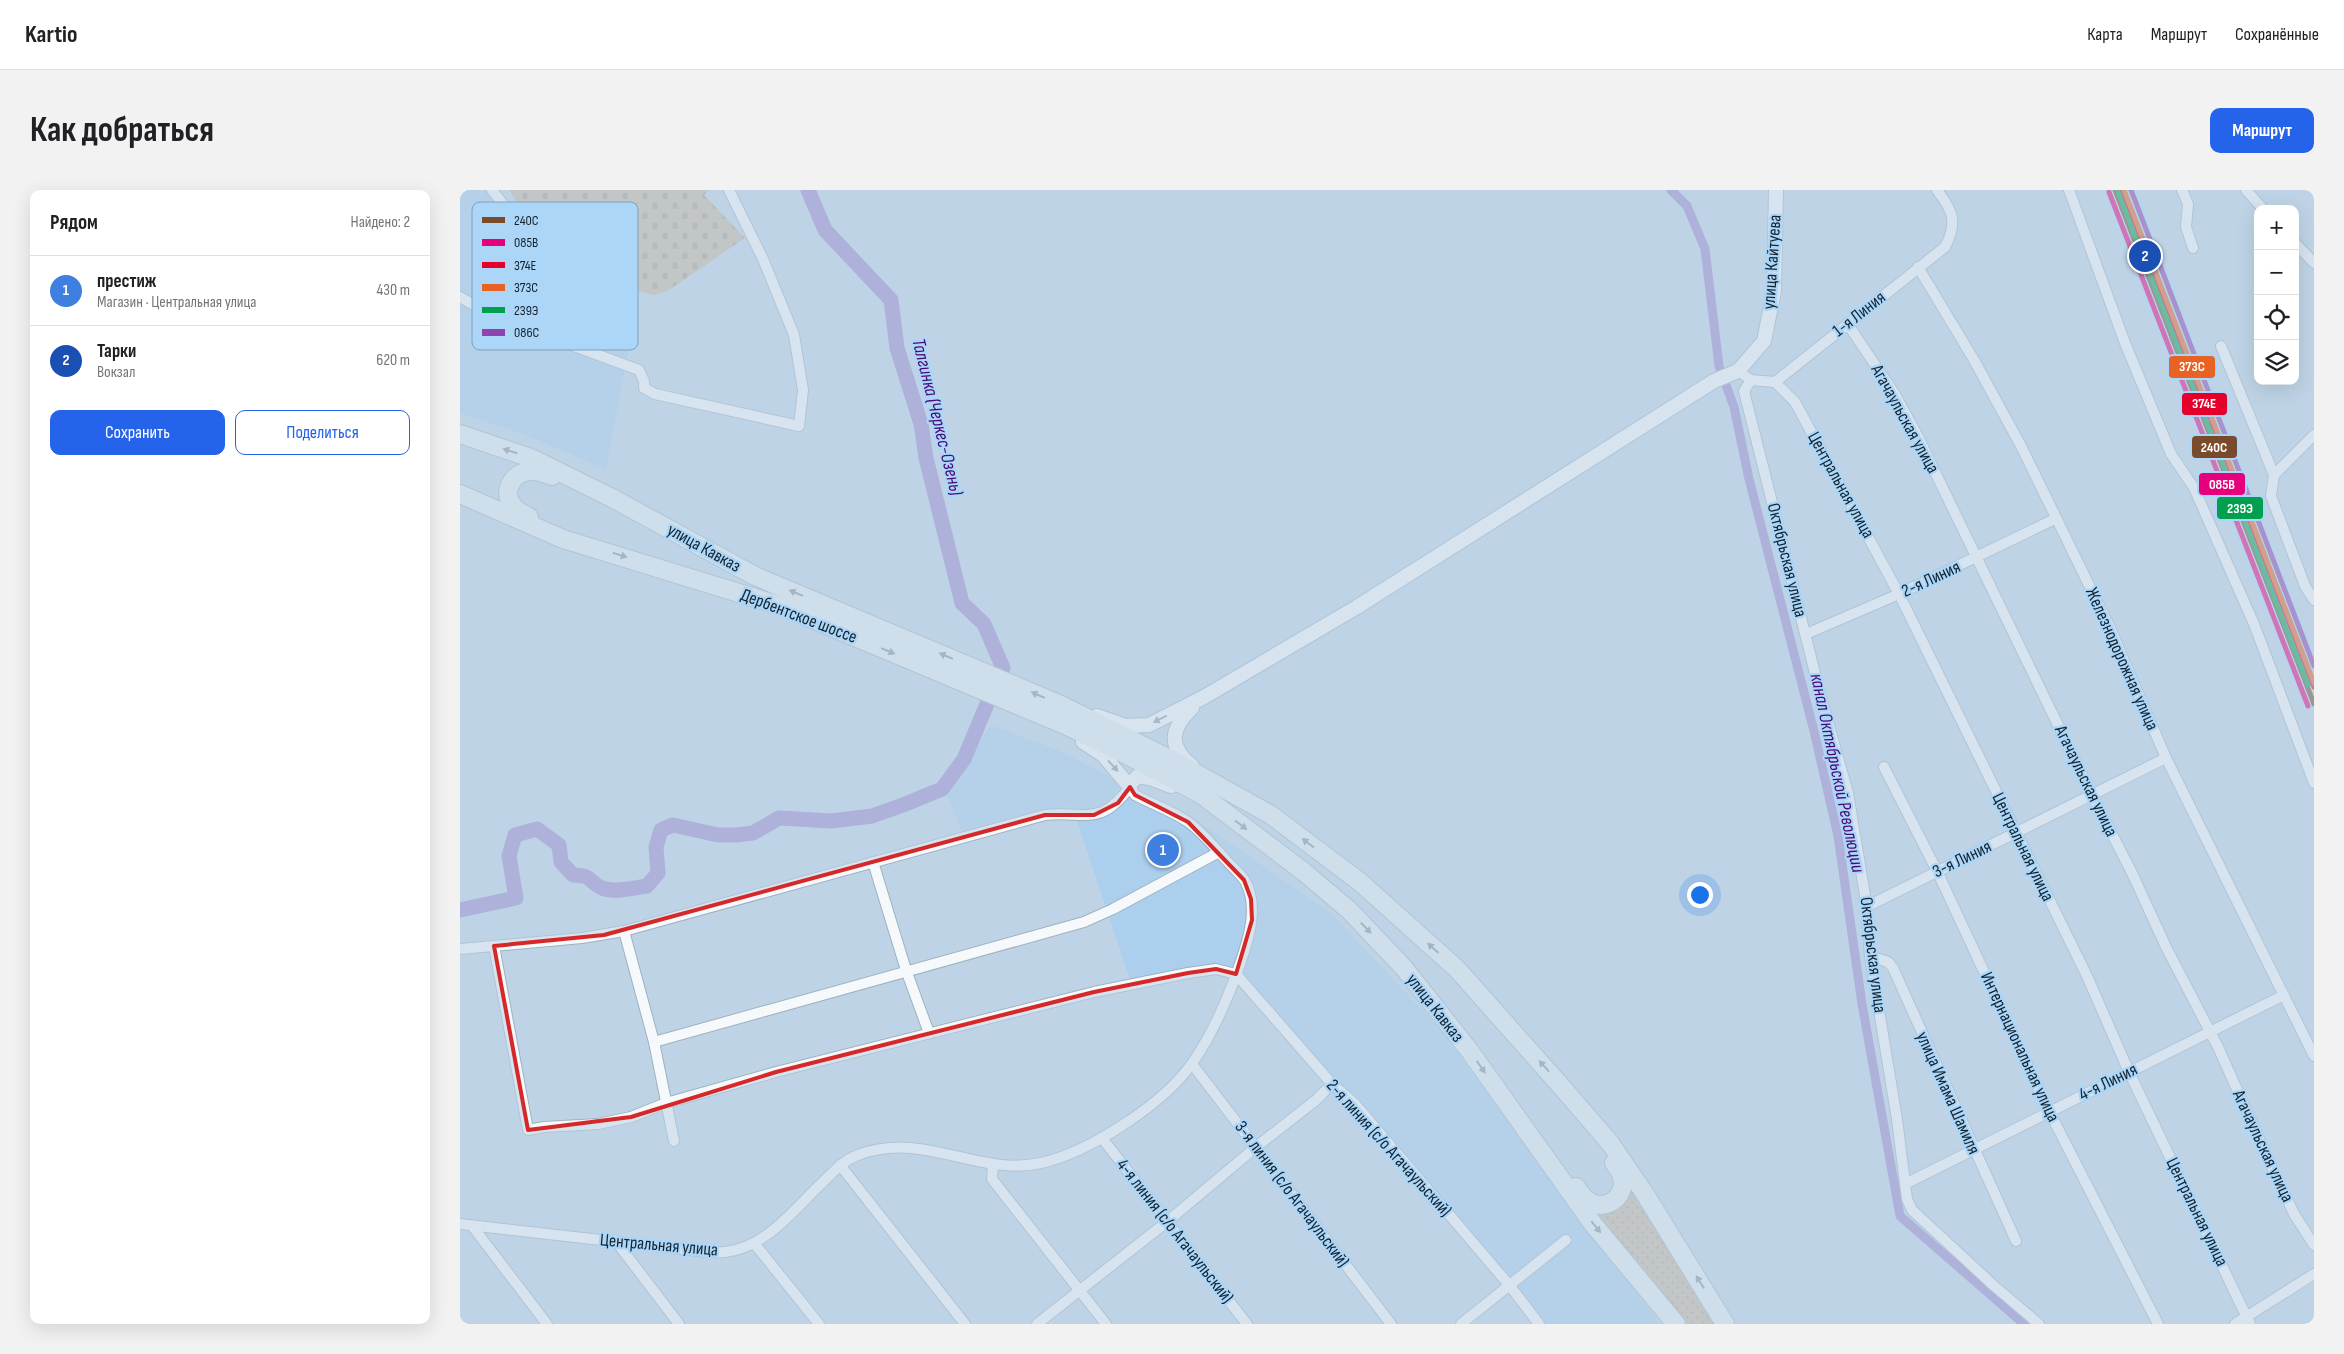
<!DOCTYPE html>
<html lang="ru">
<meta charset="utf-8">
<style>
:root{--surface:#fff;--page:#f2f2f2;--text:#202124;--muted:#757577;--line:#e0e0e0;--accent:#2563eb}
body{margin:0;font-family:"Sofia Sans Condensed",sans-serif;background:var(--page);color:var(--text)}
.controls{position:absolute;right:15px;top:15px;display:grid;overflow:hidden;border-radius:10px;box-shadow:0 5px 20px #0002}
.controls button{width:45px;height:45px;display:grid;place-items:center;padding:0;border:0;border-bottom:1px solid var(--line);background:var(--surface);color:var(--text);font:25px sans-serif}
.you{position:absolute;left:1239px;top:704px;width:18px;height:18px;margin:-12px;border:4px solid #fff;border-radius:50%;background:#1a73e8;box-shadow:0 0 0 8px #1a73e833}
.badge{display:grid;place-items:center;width:32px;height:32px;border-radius:50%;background:var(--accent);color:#fff;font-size:16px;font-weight:700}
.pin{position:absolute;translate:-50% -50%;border:2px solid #fff;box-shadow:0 1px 5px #0006}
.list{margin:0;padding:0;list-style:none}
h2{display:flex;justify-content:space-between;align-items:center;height:65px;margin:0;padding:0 20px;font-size:21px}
h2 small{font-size:16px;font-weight:400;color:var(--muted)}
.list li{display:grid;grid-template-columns:32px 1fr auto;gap:15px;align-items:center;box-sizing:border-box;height:70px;padding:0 20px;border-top:1px solid var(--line)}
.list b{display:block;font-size:19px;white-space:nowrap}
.list p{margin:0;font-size:16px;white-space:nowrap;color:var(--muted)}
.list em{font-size:16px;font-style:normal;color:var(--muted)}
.actions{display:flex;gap:10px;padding:15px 20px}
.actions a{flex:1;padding:11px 0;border:1px solid var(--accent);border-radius:10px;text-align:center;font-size:18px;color:var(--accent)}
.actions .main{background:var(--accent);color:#fff}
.icon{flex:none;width:28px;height:28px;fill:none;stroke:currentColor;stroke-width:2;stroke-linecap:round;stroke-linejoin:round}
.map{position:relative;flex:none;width:1854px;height:1134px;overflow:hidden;border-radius:10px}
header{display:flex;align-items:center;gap:30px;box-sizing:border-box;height:70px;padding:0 25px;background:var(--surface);border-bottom:1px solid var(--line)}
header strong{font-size:24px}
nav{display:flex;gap:28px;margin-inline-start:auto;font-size:18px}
.intro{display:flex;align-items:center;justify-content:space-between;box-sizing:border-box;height:120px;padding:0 30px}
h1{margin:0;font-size:35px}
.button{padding:12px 22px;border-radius:10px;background:var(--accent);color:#fff;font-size:18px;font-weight:700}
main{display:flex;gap:30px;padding:0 30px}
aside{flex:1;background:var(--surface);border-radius:10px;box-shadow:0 5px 20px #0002}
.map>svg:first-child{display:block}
.built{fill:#abcfed}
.grass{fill:url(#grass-dots)}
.cemetery{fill:url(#cemetery-stones)}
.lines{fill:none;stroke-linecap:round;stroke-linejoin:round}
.canal{stroke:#9c87c9;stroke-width:9}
.river{stroke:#9c87c9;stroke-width:15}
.street-casing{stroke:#9fb1bf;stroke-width:12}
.secondary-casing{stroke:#9fb1bf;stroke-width:16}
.highway-casing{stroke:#a1b2c0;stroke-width:20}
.street{stroke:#f5f9fb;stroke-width:10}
.secondary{stroke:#f5f9fb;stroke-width:14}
.highway{stroke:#e2eaf2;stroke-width:18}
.rail-1-casing{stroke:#acd6f8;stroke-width:9}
.rail-2-casing{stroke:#acd6f8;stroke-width:9}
.rail-3-casing{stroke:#acd6f8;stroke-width:9}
.rail-4-casing{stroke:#acd6f8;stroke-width:9}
.rail-5-casing{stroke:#acd6f8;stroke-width:9}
.rail-6-casing{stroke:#acd6f8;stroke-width:9}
.rail-1{stroke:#7a4b2a;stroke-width:5}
.rail-2{stroke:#e5007d;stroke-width:5}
.rail-3{stroke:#e4002b;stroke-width:5}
.rail-4{stroke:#e76223;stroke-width:5}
.rail-5{stroke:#019f4f;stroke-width:5}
.rail-6{stroke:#8e44ad;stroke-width:5}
.oneway{fill:#85909b}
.oneway2{fill:#8f99a0}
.marked{fill:none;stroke:#d62828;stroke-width:4;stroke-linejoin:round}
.labels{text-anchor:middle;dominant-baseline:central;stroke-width:4.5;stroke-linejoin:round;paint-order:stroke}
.street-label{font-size:18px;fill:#132330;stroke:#acd6f8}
.water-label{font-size:19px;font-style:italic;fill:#480877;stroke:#acd6f8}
.key{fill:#acd6f8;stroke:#7ea0bc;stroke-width:1}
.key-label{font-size:14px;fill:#132330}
.line-badge{stroke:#acd6f8;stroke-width:2}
.badge-label{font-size:14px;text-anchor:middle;font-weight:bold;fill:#fff}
</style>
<header>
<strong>Kartio</strong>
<nav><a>Карта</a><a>Маршрут</a><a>Сохранённые</a></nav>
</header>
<div class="intro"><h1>Как добраться</h1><a class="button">Маршрут</a></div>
<main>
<aside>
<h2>Рядом<small>Найдено: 2</small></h2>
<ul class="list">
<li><span class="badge" style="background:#3f7fe0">1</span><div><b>престиж</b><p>Магазин · Центральная улица</p></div><em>430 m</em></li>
<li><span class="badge" style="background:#1a4fb4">2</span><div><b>Тарки</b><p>Вокзал</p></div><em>620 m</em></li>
</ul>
<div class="actions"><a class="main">Сохранить</a><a>Поделиться</a></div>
</aside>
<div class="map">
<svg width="1854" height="1134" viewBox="0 0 1854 1134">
<defs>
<pattern id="grass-dots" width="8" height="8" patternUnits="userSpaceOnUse" patternTransform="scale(1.25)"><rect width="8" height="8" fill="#c8b5a1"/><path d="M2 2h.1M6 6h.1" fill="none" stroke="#ab9b8b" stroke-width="1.8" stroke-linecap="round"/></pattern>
<pattern id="cemetery-stones" width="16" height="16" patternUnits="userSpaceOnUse" patternTransform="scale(1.25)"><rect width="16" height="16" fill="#c8b5a1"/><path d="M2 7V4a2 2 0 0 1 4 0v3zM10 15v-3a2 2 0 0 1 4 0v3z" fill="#ab9b8b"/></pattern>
</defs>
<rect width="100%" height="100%" fill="#bed4e6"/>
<g class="built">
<polygon points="0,0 38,0 130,140 170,152 146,279 63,244 0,223"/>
<polygon points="530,535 598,560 741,633 871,723 979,838 1200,1134 1081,1134 1016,1050 772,776 720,780 670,790 612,616 503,644 483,594 505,575"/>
</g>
<polygon class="grass" points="1170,992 1256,1134 1225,1134 1131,1022 1139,1023 1158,1020 1170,1004"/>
<polygon class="cemetery" points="49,0 250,0 244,5 285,48 209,100 194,105 152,94 130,122"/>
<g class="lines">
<polyline class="canal" points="1211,0 1227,16 1245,59 1259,176 1274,217 1289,289 1354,541 1378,646 1402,814 1440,1026 1564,1134"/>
<g class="river">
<polyline points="348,0 365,40 431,110 437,158 461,234 466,268 502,413 524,434 543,478"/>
<path d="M0 720 56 708 49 666 55 645 77 639 99 655 101 672 113 685C135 686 127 691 142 698 154 703 174 698 187 696L198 683 196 657 201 640 213 635 258 645H277L293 643 319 628 371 631 412 626 443 615 482 599 504 569 527 514"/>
</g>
<defs>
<g id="street">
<polyline points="32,0 70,49 119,129"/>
<polyline points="1609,0 1665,153 1711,264 1734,298 1794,434 1854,593"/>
<polyline points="1722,0 1728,14 1726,37 1733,58"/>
<polyline points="1786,0 1803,19"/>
<polyline points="1835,53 1854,73"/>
<polyline points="1458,77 1514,170 1561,256 1650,438 1706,568 1854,866"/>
<polyline points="0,107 66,145 114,156 179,180 184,191 184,198 195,204 339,236 343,200 334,145 303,69 269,0"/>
<polyline points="1387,133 1434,203 1457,245 1632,605 1672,683 1706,757 1758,857 1814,982 1834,1024 1854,1055"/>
<polyline points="1761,156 1814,285 1854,245"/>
<polyline points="1278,181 1291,190 1315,192"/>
<polyline points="1291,190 1284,201 1361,507 1388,603 1405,705 1410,766 1437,929 1447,1009 1452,1020 1533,1095 1579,1134"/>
<polyline points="1315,192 1335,212 1439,404 1627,786 1669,882 1790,1134"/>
<path d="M1315 192 1485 57C1498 32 1493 21 1477 0"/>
<polyline points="1814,285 1811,306 1845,396 1854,410"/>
<polyline points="1346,444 1439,404 1595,329"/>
<polyline points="1424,577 1477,681 1589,921 1698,1134"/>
<polyline points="413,672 446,780 469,843"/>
<polyline points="1406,717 1706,568"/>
<polyline points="164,741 194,852 214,951"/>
<polyline points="34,756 68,940 84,937 138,934 171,927 206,913 316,882 634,802 728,783 756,779 776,784 872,894 895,914 1050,1096 1079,1134"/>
<path d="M0 759 122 748 164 741 585 625C627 621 640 637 670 597L675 605C692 614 712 621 728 632 742 642 755 658 766 670 772 677 780 683 785 691 799 716 789 748 780 774 768 808 754 842 733 872 705 913 630 962 581 973 517 987 465 940 398 965 384 970 373 982 363 992 335 1018 306 1058 265 1062 256 1063 247 1062 238 1061L0 1034"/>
<polyline points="1410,766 1428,772 1433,778 1556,1051"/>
<polyline points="194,852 624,732 653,719 759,662"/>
<polyline points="732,874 931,1134"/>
<polyline points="642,948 787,1134"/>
<polyline points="533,974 532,989 646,1134"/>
<polyline points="380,975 505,1134"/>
<polyline points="1445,994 1824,805"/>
<polyline points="13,1037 87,1134"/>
<polyline points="155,1050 219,1134"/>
<polyline points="294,1053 359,1134"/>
<polyline points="577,1134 708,1031 796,957 856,910 872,894"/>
<polyline points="1001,1134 1106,1050"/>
<polyline points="1775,1134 1854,1084"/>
</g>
<g id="secondary">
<polyline points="637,526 666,536 689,535 744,507 897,417 1254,191 1278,181 1304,151 1314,101 1316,0"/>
<polyline points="623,552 643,565 670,597"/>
<path d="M732 576C707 556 711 538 732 518"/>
<polyline points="670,597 671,593 678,586 690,588 711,596"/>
</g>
<g id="highway">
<polyline points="0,244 71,268 152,308 295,386 601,515 714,571 811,625 900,692 997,779 1100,895 1150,953 1185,1004 1265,1134"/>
<polyline points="0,304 103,349 321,416 605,535 671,567 742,605 844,682 890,721 944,778 1009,860 1133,1034 1216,1134"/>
<path d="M69 327C63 324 56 321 53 316 40 300 55 280 73 281 80 281 86 284 92 286"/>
<path d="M1116 997C1119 1001 1122 1006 1126 1009 1143 1024 1167 1008 1162 987 1161 982 1157 978 1154 973"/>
</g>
</defs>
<use href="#street" class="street-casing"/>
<use href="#secondary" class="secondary-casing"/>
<use href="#highway" class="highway-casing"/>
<use href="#street" class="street"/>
<use href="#secondary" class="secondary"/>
<use href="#highway" class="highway"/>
<defs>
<polyline id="rail-1" points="1655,0 1854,514"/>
<polyline id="rail-2" points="1649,2 1848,516"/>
<polyline id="rail-3" points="1662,0 1854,497"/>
<polyline id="rail-4" points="1664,0 1854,493"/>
<polyline id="rail-5" points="1658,2 1848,495"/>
<polyline id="rail-6" points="1671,0 1854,476"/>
</defs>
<use href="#rail-1" class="rail-1-casing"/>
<use href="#rail-2" class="rail-2-casing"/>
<use href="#rail-3" class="rail-3-casing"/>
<use href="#rail-4" class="rail-4-casing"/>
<use href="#rail-5" class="rail-5-casing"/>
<use href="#rail-6" class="rail-6-casing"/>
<use href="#rail-1" class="rail-1"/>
<use href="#rail-2" class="rail-2"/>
<use href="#rail-3" class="rail-3"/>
<use href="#rail-4" class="rail-4"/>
<use href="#rail-5" class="rail-5"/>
<use href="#rail-6" class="rail-6"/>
</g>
<defs><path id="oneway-solid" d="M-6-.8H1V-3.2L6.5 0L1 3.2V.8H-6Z" transform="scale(1.25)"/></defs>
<g class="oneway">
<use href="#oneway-solid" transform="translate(50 261) rotate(-162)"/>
<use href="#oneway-solid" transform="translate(160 365) rotate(18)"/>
<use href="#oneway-solid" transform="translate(336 403) rotate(-157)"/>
<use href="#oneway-solid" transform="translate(428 461) rotate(23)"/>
<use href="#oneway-solid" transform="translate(486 466) rotate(-157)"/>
<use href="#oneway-solid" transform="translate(578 505) rotate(-157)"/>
<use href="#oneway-solid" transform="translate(781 635) rotate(37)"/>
<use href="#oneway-solid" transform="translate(848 653) rotate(-143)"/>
<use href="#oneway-solid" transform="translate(906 738) rotate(46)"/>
<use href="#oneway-solid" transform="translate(973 758) rotate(-138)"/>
<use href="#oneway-solid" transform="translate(1084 876) rotate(-132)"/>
<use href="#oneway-solid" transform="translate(1021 877) rotate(55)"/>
<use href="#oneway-solid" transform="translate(1136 1037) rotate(51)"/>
<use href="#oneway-solid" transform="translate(1240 1092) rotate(-122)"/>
</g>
<g class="oneway2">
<use href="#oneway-solid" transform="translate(700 529) rotate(153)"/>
<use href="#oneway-solid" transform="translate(653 576) rotate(48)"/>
</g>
<path d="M0 0H1854V1134H0ZM670 597 675 605 728 632 784 690 791 709 792 730 776 784 756 779 728 783 634 802 316 882 171 927 68 940 34 756 144 745 585 625H634L658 613Z" fill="#bed4e6" fill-opacity=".55" fill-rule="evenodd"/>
<path class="marked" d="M670 597 675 605 728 632 784 690 791 709 792 730 776 784 756 779 728 783 634 802 316 882 171 927 68 940 34 756 144 745 585 625H634L658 613Z"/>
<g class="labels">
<g class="street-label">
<text transform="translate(1312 72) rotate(-86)">улица Кайтуева</text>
<text transform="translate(1399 124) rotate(-38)">1-я Линия</text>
<text transform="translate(1445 229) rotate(61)">Агачаульская улица</text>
<text transform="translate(1381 295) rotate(61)">Центральная улица</text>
<text transform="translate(244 358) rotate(29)">улица Кавказ</text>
<text transform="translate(1327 370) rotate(76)">Октябрьская улица</text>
<text transform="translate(1471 389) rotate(-25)">2-я Линия</text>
<text transform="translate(339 426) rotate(21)">Дербентское шоссе</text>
<text transform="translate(1662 469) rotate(66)">Железнодорожная улица</text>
<text transform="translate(1626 591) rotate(64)">Агачаульская улица</text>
<text transform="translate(1563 657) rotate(64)">Центральная улица</text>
<text transform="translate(1502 669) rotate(-26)">3-я Линия</text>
<text transform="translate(1413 765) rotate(83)">Октябрьская улица</text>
<text transform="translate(975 818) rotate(52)">улица Кавказ</text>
<text transform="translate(1560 857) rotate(65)">Интернациональная улица</text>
<text transform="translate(1648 892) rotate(-26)">4-я Линия</text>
<text transform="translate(1488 903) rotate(66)">улица Имама Шамиля</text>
<text transform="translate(1803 956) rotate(65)">Агачаульская улица</text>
<text transform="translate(929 958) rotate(48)">2-я линия (с/о Агачаульский)</text>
<text transform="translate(832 1004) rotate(53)">3-я линия (с/о Агачаульский)</text>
<text transform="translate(1737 1022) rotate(64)">Центральная улица</text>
<text transform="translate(715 1041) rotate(52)">4-я линия (с/о Агачаульский)</text>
<text transform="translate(199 1055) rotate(5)">Центральная улица</text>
</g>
<g class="water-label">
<text transform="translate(477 227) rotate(76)">Талгинка (Черкес-Озень)</text>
<text transform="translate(1377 583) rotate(78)">канал Октябрьской Революции</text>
</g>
</g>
<rect x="12" y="12" width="166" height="148" rx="8" class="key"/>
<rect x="22" y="27" width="23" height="6" fill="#7a4b2a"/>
<rect x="22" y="49" width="23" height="7" fill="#e5007d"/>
<rect x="22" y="72" width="23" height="6" fill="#e4002b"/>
<rect x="22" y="94" width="23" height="7" fill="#e76223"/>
<rect x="22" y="117" width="23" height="6" fill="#019f4f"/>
<rect x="22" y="139" width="23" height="7" fill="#8e44ad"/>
<g class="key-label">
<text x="54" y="35">240С</text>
<text x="54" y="57">085В</text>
<text x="54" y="80">374Е</text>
<text x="54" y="102">373C</text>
<text x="54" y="125">239Э</text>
<text x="54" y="147">086С</text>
</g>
<g class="line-badge">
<rect x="1708" y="165" width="48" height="24" rx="5" fill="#e76223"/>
<rect x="1721" y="202" width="47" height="24" rx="5" fill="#e4002b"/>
<rect x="1731" y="245" width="47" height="24" rx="5" fill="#7a4b2a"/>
<rect x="1738" y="282" width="48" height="24" rx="5" fill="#e5007d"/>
<rect x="1756" y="306" width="48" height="24" rx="5" fill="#019f4f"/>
</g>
<g class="badge-label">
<text x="1732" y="181">373C</text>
<text x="1744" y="218">374Е</text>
<text x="1754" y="262">240С</text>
<text x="1762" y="299">085В</text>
<text x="1780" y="323">239Э</text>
</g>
</svg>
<div class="controls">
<button>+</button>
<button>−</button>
<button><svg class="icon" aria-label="locate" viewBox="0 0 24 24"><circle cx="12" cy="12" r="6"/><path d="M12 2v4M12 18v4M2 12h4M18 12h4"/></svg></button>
<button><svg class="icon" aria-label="layers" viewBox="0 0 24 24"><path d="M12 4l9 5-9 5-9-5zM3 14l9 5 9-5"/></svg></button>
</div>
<div class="you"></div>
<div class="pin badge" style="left:703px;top:660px;background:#3f7fe0">1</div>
<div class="pin badge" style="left:1685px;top:66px;background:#1a4fb4">2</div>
</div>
</main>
